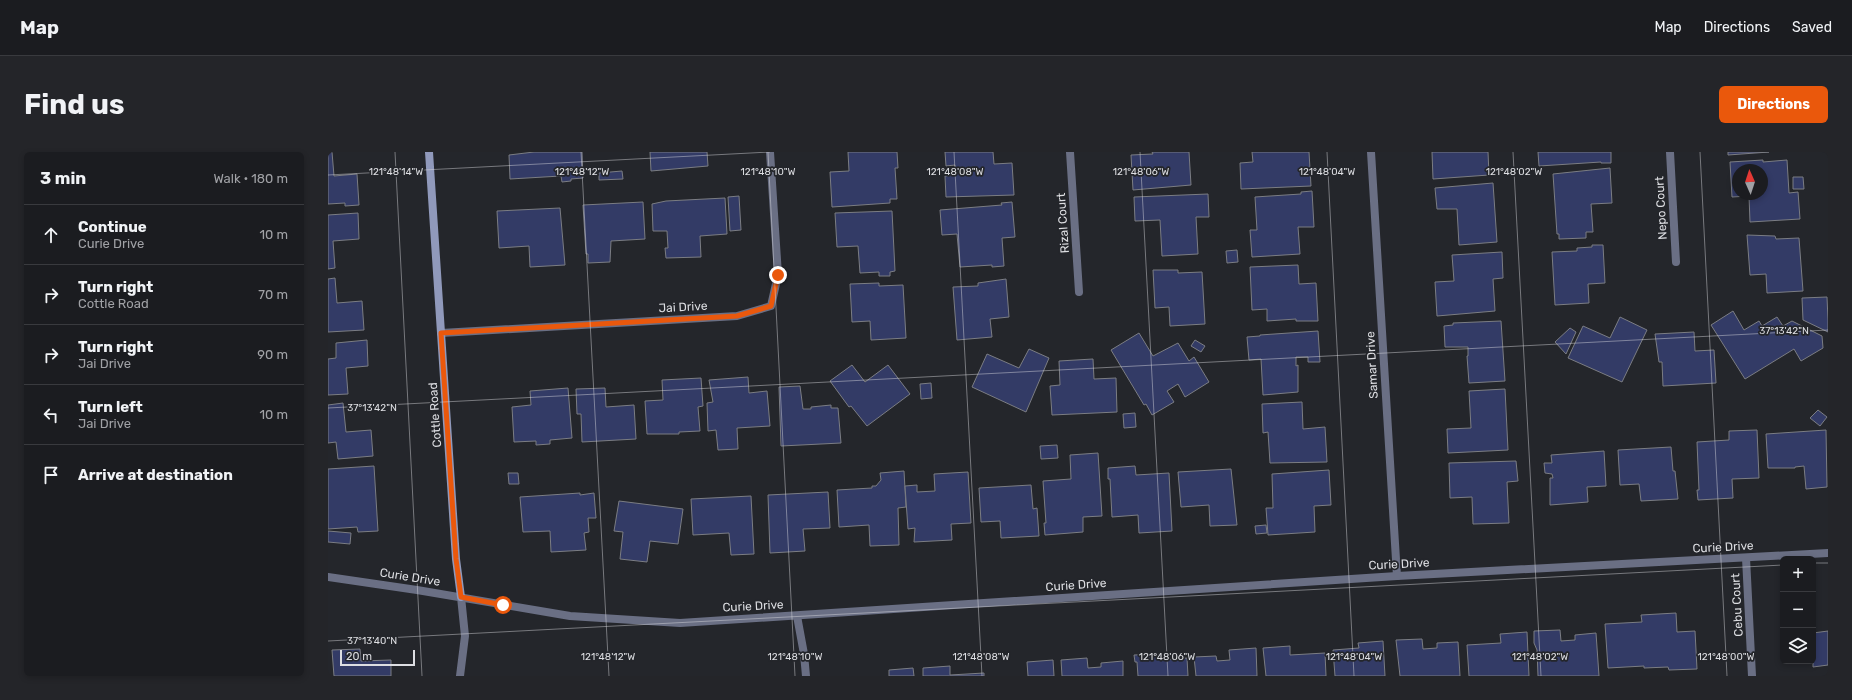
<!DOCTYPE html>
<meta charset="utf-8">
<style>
:root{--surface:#1b1c20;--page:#242529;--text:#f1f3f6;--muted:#a0a1a5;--line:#393a3e;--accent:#ea580c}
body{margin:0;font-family:Rubik,sans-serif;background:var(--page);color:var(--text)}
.controls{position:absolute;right:12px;bottom:12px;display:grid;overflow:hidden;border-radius:6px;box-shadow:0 2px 6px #0003}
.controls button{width:36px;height:36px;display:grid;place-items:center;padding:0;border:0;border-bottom:1px solid var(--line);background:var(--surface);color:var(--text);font:20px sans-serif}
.compass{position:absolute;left:1404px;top:12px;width:36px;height:36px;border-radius:50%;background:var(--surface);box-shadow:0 2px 6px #0003;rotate:357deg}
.scale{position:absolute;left:12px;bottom:10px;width:75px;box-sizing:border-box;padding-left:4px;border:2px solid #dddee2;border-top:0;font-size:11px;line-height:14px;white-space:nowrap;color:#dddee2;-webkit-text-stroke:3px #24262b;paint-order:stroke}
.stop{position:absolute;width:12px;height:12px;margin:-9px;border:3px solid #ea580c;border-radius:50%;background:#fff}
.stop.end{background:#ea580c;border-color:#fff;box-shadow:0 1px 4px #0008}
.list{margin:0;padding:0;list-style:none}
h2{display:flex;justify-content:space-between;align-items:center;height:52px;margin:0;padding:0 16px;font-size:17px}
h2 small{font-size:13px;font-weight:400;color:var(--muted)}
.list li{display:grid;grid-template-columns:26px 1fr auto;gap:12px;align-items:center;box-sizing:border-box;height:60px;padding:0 16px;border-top:1px solid var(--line)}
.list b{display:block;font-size:15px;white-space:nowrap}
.list p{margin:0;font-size:13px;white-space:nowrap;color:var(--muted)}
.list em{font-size:13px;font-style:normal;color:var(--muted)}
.icon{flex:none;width:22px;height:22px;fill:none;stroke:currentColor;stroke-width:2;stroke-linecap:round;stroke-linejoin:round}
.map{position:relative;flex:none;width:1500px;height:524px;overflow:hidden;border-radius:6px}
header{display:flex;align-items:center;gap:24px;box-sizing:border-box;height:56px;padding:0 20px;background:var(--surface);border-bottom:1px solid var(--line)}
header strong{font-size:19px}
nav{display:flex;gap:22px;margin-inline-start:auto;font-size:14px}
.intro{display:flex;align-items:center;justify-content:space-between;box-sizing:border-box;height:96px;padding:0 24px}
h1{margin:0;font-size:28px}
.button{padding:10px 18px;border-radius:6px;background:var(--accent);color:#fff;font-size:14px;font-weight:700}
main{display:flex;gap:24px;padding:0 24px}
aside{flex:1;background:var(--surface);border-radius:6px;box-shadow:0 2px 6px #0003}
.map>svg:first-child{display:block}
.building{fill:#333b66;stroke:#7b7d83;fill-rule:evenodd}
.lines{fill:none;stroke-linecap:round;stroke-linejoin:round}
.street{stroke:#6a6f84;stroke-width:8}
.secondary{stroke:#9099bb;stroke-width:8}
.route{stroke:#ea580c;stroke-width:5}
.ticks{fill:none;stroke:#dddee2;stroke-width:1;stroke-opacity:0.45}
.labels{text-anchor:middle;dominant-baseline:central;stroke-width:3.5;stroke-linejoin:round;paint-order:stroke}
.street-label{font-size:12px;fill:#dddee2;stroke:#24262b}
.ticks-label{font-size:10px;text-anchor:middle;fill:#dddee2;stroke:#24262b;stroke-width:3.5;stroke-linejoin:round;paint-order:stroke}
</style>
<header>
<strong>Map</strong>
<nav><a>Map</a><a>Directions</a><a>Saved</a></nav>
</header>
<div class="intro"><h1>Find us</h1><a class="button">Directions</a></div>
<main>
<aside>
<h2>3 min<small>Walk · 180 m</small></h2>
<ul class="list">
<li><svg class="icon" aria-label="ahead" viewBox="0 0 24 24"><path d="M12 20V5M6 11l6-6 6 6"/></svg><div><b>Continue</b><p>Curie Drive</p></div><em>10 m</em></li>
<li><svg class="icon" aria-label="right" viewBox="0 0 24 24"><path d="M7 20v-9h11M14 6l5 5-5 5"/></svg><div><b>Turn right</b><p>Cottle Road</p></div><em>70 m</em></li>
<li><svg class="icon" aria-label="right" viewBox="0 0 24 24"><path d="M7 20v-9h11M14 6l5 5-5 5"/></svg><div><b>Turn right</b><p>Jai Drive</p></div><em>90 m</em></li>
<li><svg class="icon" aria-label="left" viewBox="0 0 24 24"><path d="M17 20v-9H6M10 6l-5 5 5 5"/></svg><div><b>Turn left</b><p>Jai Drive</p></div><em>10 m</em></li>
<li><svg class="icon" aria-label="arrive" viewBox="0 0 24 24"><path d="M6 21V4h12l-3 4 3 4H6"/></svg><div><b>Arrive at destination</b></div></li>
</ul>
</aside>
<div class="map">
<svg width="1500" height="524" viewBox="0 0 1500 524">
<rect width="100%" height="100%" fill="#24262b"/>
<g class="building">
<polygon points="0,0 4,0 6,24 29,22 31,53 17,54 17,51 0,52"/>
<polygon points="206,0 254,0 255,26 243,27 243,29 234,30 233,24 182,27 181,3"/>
<polygon points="322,0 379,0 380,14 323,19"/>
<polygon points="520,0 569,0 570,16 567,16 569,47 562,47 562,51 504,55 502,20 521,19"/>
<polygon points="617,0 665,0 666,12 684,11 686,43 618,45 617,24 627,23 627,13 618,14"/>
<polygon points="824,0 861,0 863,33 805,38 803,3 825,2"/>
<polygon points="924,0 981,0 983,34 913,37 912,11 925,10"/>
<polygon points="1104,0 1160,0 1161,23 1105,27"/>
<polygon points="1210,0 1283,0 1283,11 1273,11 1273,10 1211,14"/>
<polygon points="1400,0 1441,0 1400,3"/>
<path d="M1435 8V10L1459 8 1461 41 1470 40 1472 67 1422 70 1421 44 1404 45 1402 10ZM1410 18H1434V42H1410Z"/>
<polygon points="1282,16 1284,51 1263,52 1265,80 1258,80 1258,86 1231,87 1231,82 1229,82 1225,22"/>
<polygon points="294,19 295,27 271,28 271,21"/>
<polygon points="1465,25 1475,25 1476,37 1465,37"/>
<polygon points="1165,31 1169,90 1131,93 1129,57 1109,57 1107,36"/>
<polygon points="984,39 986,75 970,75 972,102 924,105 922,78 929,78 927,45 973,42 973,40"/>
<polygon points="880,42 881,65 868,65 870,102 834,104 832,68 807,69 806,45"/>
<polygon points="411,44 413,78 402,79 400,45"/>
<polygon points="397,46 399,82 372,84 373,105 338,106 337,96 340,96 339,79 325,79 324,52 338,49"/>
<polygon points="315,50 317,87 283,89 282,110 260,111 260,102 258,102 255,53"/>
<polygon points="684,50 687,85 674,86 676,114 664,115 664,113 632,115 629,82 614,83 612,58 674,53 673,51"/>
<polygon points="232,56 237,113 202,115 201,94 171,96 169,59"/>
<polygon points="564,59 567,119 562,120 562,124 551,124 551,120 532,121 530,94 509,95 507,61"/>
<polygon points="30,61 31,87 5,89 7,116 0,117 0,63"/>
<polygon points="1419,83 1447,84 1448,87 1471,86 1475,139 1439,141 1438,122 1422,123"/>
<polygon points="1264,93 1275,93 1277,131 1260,132 1261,151 1227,153 1224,100 1249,99 1249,96 1264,95"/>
<polygon points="909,98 910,110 899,111 898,99"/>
<polygon points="1174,100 1175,126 1165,127 1167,159 1109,164 1107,130 1126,129 1124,103"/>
<polygon points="970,113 971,132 988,131 990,169 968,169 968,167 939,169 939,157 924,158 922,115"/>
<polygon points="825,118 850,118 850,121 874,120 877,172 842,174 841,155 827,156"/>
<polygon points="7,126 9,151 34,149 36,178 0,180 0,127"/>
<polygon points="678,127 681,165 662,167 664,185 629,188 625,135 650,134 650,131"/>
<polygon points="551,131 551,134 575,133 578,186 543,188 542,169 524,170 522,132"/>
<polygon points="1499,145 1500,168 1500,180 1475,168 1474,146"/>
<polygon points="1405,159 1416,178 1431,169 1434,174 1449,165 1455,174 1464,169 1494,184 1495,196 1473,209 1466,197 1417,227 1383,173"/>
<polygon points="1292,165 1319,178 1294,230 1240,206 1255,174 1282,186"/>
<polygon points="1173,169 1177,229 1141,231 1139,204 1140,204 1140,195 1117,195 1116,174 1125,173 1125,171"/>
<polygon points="1242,176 1248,180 1238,202 1227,190"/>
<polygon points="990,179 992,210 980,210 980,205 968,205 968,214 970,213 970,240 935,243 933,207 921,208 919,185 932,184 932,183"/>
<polygon points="1366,180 1367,199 1386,198 1388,231 1335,234 1334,210 1331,210 1327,182"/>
<polygon points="811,181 825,204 850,191 861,209 866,205 881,230 857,245 850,232 839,239 846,250 824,263 818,252 816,253 783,198"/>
<polygon points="39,188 40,214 18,216 20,242 0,243 0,207 8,206 8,191"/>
<polygon points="867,188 877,194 873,200 863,194"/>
<polygon points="701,197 721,206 698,260 644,235 659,202 691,216"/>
<polygon points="765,207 766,227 788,226 789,260 724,263 722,234 732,233 731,209"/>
<polygon points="524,213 537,230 560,213 582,242 539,274 523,254 521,255 502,229"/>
<polygon points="420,225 421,241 439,239 442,274 409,276 410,297 390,298 388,278 380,279 379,251 385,250 381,228"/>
<polygon points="373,226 375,254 370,255 372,279 351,280 351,282 319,282 317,249 335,248 334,228"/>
<polygon points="603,231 604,246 593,247 592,232"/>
<polygon points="472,234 475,257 483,257 483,255 503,253 503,256 510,256 513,291 453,294 451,235"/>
<polygon points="240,236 244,286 222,288 222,292 208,293 208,289 186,290 184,255 203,253 202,239"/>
<polygon points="277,236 278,255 306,253 308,287 254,290 253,262 249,262 248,237"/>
<polygon points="1177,237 1180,298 1120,301 1119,277 1143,276 1141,239"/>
<polygon points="974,250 975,277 997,275 999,310 942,311 940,280 935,281 934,252"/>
<polygon points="15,251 18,280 43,278 45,304 10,307 8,290 0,291 0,253"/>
<polygon points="1490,258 1499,265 1492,274 1482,266"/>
<polygon points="807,261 808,275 796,276 795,262"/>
<polygon points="1429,278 1431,326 1404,327 1405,346 1370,348 1369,338 1371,338 1369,290 1401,288 1401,279"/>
<polygon points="1498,278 1499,335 1478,337 1476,314 1467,315 1467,316 1440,316 1438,282"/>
<polygon points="729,293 730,306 713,307 712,294"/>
<polygon points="1343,295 1345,319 1347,319 1350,347 1313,349 1311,332 1292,333 1290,298"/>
<polygon points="1276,299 1278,334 1259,335 1260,350 1222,353 1222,326 1225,326 1224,322 1217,321 1216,311 1224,311 1223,303"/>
<polygon points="770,301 774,364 755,365 755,380 717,383 716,371 718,371 715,329 743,327 742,303"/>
<polygon points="1188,309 1190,329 1179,330 1181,371 1145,372 1144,345 1122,346 1121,311"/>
<polygon points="46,314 50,379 30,380 29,375 0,377 0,317"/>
<polygon points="807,314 808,323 841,321 844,379 811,381 810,363 784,365 782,327 780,327 780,316"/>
<polygon points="903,317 909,373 882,374 881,353 853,355 850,320"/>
<polygon points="1001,318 1003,353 986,354 987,380 940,383 938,356 945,356 944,322"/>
<polygon points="576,319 578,355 570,356 571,393 542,394 541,373 511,375 509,338 544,336 544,334 548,334 553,328 552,321"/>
<polygon points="640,320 643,371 623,372 624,388 586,390 587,376 580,377 577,334 589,333 589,340 607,339 606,322"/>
<polygon points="180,321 190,321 191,332 181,332"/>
<polygon points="703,333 705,357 709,356 711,384 673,386 672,369 653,370 651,336"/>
<polygon points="500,340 502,376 475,377 477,399 442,401 440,343"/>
<polygon points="252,341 252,343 266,341 268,366 260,366 261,380 256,381 258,398 223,400 222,379 195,380 192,345"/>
<polygon points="423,344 426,402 403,403 401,381 365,383 363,347"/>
<polygon points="291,349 355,357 350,392 322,389 319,410 292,407 295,380 286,379"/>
<polygon points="938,373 939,381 928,382 927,374"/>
<polygon points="0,379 23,381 22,392 0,390"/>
<polygon points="1348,461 1349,480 1367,479 1369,517 1341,518 1340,515 1316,516 1316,514 1280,516 1277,472 1314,470 1313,463"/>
<polygon points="1232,478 1233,489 1247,488 1247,483 1268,481 1271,524 1210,524 1209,498 1206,491 1206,479"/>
<polygon points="1500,479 1500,513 1485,515 1485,481"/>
<polygon points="1199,480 1201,524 1141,524 1139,493 1173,491 1172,482"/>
<polygon points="1094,487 1095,497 1109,496 1109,491 1130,490 1132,524 1072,524 1068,488"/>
<polygon points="1055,489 1057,524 1007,524 1005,498 1031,496 1030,491"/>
<polygon points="962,494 962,503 997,501 998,524 938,524 935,496"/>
<polygon points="928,496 929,524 868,524 866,505 888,504 889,509 902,508 901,498"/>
<polygon points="32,497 33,509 63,508 63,524 6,524 4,498"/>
<polygon points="833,502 833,508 859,506 860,524 810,524 809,510 807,510 806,503"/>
<polygon points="759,506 760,516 773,515 773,511 795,509 795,524 734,524 733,508"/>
<polygon points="725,508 726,524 700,524 699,510"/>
<polygon points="622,514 622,523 656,521 656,524 595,524 595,516"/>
<polygon points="585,516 586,524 561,524 561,518"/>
</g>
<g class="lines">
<g class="street">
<polyline points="742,0 751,140"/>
<polyline points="1043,0 1069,424"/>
<polyline points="1342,0 1348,110"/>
<polyline points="113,181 409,164 443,154 450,123 442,0"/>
<polyline points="1418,406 1424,524"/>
<polyline points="0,425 89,438 242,464 352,471 1069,424 1500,401"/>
<polyline points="469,464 476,502 478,524"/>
<polyline points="132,524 137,484 133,445"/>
</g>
<polyline class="secondary" points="101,0 128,407 133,445"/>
</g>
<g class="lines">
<polyline class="route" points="175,453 133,445 128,407 113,181 409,164 443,154 450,123"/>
</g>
<path class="ticks" d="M67 0 94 524M253 0 281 524M440 0 467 524M626 0 654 524M812 0 840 524M999 0 1026 524M1185 0 1213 524M1372 0 1399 524M0 23 442 0M0 256 1500 178M1485 411H1500M0 489 1455 413"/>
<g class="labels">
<g class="street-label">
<text transform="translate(1333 56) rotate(-93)">Nepo Court</text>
<text transform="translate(735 71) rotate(-94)">Rizal Court</text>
<text transform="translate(355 155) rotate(-3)">Jai Drive</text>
<text transform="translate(1044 213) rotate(-93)">Samar Drive</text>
<text transform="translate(107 263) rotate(-94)">Cottle Road</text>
<text transform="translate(1395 395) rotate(-3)">Curie Drive</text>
<text transform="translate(1071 412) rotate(-3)">Curie Drive</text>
<text transform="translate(82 425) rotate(9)">Curie Drive</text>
<text transform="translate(748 433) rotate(-4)">Curie Drive</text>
<text transform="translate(1409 453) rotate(-93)">Cebu Court</text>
<text transform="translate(425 454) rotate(-3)">Curie Drive</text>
</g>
</g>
<g class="ticks-label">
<text x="68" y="23">121°48'14"W</text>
<text x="254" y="23">121°48'12"W</text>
<text x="440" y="23">121°48'10"W</text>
<text x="627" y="23">121°48'08"W</text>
<text x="813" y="23">121°48'06"W</text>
<text x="999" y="23">121°48'04"W</text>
<text x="1186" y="23">121°48'02"W</text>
<text x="1456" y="182">37°13'42"N</text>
<text x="44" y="259">37°13'42"N</text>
<text x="44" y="492">37°13'40"N</text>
<text x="280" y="508">121°48'12"W</text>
<text x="467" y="508">121°48'10"W</text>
<text x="653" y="508">121°48'08"W</text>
<text x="839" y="508">121°48'06"W</text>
<text x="1026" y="508">121°48'04"W</text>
<text x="1212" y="508">121°48'02"W</text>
<text x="1398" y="508">121°48'00"W</text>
</g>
</svg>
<div class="controls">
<button>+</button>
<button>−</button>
<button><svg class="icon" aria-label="layers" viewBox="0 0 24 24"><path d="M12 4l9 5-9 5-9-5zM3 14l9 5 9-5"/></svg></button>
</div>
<svg class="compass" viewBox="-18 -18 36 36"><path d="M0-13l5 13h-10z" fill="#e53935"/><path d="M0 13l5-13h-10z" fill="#a0a1a5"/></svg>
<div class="scale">20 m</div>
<div class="stop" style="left:175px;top:453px"></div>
<div class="stop end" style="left:450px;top:123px"></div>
</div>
</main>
